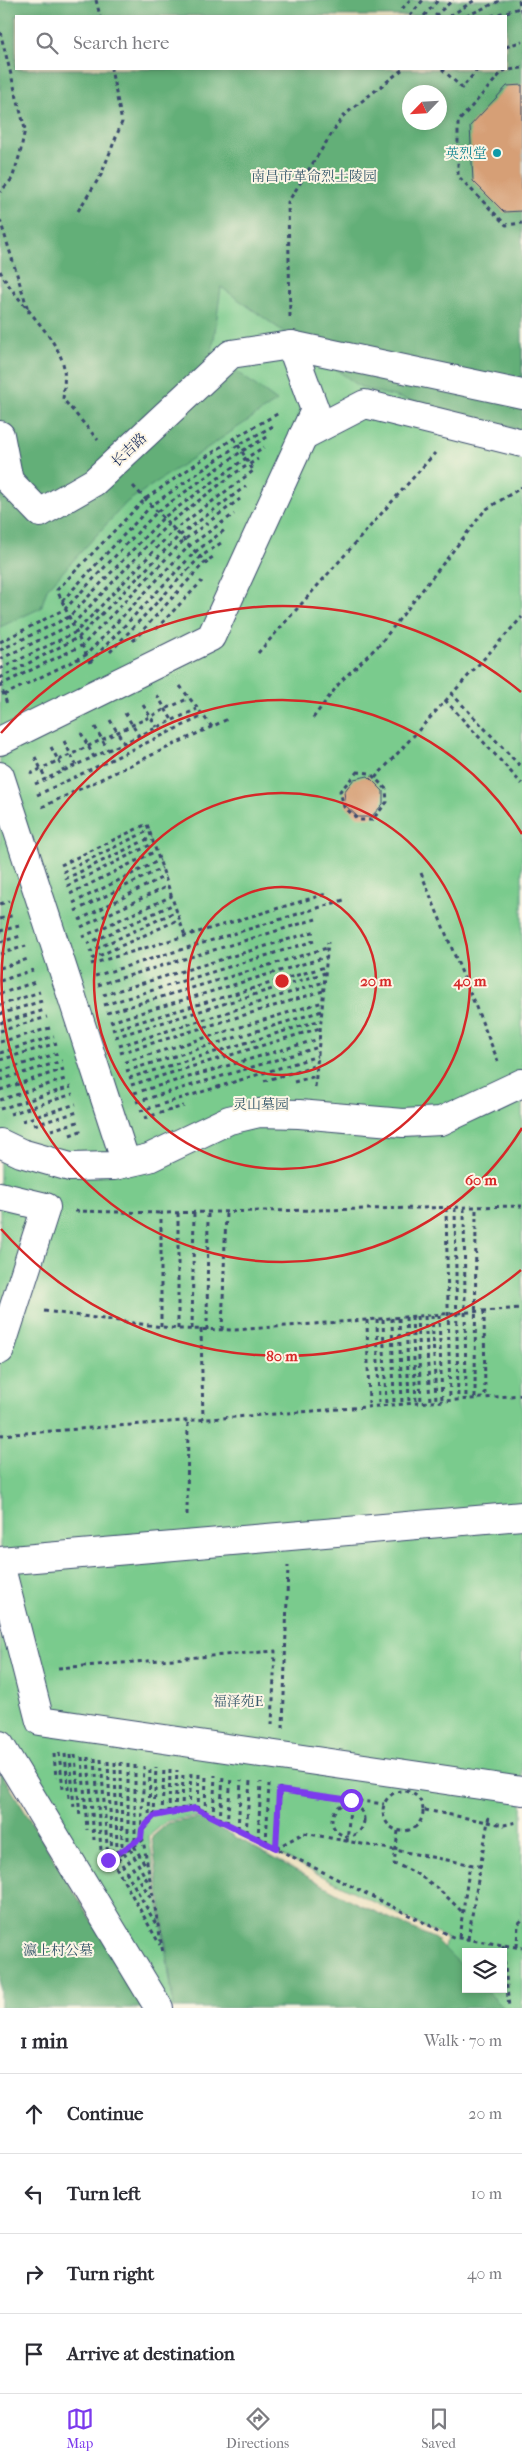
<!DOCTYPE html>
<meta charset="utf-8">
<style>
:root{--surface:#fff;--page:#f7f7f7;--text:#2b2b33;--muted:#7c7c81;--line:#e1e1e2;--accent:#7c3aed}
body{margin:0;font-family:"IM FELL French Canon","Noto Serif SC",serif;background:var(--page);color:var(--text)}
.controls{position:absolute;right:15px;bottom:15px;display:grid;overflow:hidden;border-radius:0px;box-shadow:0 2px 8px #0003}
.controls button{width:45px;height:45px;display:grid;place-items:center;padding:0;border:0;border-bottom:1px solid var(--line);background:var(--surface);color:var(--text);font:25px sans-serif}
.compass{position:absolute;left:402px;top:85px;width:45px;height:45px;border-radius:50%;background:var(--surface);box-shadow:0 2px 8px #0003;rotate:245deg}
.stop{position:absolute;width:15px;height:15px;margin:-11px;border:4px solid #7c3aed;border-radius:50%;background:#fff}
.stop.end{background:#7c3aed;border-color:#fff;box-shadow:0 1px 5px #0008}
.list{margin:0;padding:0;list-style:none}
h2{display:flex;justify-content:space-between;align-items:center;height:65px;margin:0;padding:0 20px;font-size:21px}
h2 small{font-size:16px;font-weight:400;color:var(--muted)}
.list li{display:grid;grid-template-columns:32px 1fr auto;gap:15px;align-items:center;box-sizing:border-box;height:80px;padding:0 20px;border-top:1px solid var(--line)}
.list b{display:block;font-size:19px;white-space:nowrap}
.list em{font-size:16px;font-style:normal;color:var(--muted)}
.icon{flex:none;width:28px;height:28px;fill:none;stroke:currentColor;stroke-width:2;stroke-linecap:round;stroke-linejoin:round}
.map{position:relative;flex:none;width:522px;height:2008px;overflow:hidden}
.search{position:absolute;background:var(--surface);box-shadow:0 2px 8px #0003;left:15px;right:15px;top:15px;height:55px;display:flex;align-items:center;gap:12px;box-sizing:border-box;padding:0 18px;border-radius:0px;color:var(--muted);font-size:19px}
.sheet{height:385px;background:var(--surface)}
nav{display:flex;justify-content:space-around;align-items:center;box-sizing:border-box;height:70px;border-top:1px solid var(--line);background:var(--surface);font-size:14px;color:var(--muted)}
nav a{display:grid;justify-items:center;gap:2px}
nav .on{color:var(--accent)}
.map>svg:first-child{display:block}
.green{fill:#7acb8d;stroke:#4a7d76}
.forest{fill:#63af78;stroke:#3f6f6b;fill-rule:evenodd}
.building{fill:#d69f76}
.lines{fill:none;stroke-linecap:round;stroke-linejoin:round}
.minor-casing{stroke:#3a4a6d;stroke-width:30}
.path{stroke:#3a4a6d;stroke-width:3;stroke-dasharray:4 4;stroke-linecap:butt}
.minor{stroke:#fff;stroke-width:28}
.route{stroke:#7c3aed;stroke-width:6}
.ring{fill:none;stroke:#d62828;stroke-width:2.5}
.culture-dot{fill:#0f9aa8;stroke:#fcf5e5;stroke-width:2}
.labels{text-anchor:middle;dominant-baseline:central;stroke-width:4;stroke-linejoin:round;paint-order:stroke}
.culture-label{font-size:14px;fill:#0d838f;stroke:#fcf5e5;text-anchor:end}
.park-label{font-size:14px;fill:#33566a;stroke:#fcf5e5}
.street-label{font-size:14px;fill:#1b2f5e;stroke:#fcf5e5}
.centre{fill:#d62828;stroke:#fcf5e5;stroke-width:2.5}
.ring-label{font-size:15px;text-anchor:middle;font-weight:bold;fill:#d62828;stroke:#fcf5e5;stroke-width:4;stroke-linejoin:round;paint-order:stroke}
</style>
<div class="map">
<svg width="522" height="2008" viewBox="0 0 522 2008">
<rect width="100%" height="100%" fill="#fcf5e5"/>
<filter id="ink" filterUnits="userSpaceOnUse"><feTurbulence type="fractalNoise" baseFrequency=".02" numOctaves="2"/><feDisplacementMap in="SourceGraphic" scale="10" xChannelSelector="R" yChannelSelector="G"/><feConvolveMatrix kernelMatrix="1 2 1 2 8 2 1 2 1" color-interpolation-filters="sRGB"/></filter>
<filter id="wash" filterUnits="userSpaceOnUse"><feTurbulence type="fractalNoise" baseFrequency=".0096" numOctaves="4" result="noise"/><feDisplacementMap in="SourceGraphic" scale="20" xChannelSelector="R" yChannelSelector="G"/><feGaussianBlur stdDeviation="1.12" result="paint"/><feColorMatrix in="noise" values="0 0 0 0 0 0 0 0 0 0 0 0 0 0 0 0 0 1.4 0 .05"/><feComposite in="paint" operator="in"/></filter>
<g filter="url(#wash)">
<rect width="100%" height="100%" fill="#ede1c0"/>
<polygon class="green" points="157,267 522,346 522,2008 497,2008 477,1989 503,1989 503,1952 466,1952 466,1979 442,1957 446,1938 202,1816 167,1821 149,1836 174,2008 168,2008 0,1734 0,359"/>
<g class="forest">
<path d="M0 0H522V430L362 388 221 287 212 354 277 401 127 502 47 589 41 608 0 627ZM16 16H506V69H16ZM410 92H440V122H410Z"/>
<polygon points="0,1771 145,2008 0,2008"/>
<polygon points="201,1818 352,1901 435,1939 466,1970 466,1989 485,1989 504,2008 174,2008 152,1837 168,1823"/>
</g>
<g id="blocks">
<g class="building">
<polygon points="522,85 522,211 504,212 473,181 470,126 507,86"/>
<polygon points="368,776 383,791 383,804 371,817 358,817 346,806 344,792 354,779"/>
</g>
</g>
</g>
<g filter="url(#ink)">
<use href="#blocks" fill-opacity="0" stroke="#3a4a6d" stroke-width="1"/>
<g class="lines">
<defs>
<g id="minor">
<polyline points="0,435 9,481 40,513 94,482 231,354 291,345 522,394"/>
<polyline points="303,436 365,404 522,443"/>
<polyline points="0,741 211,637 315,410 291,345"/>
<polyline points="0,776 126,1163"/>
<polyline points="0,1143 21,1153 70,1167 114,1166 149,1158 229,1120 259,1113 299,1114 403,1123 441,1121 522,1083"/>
<polyline points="0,1196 46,1207 0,1350"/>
<polyline points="0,1561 522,1516"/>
<polyline points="0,1564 40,1721 522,1791"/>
<polyline points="0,1745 159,2008"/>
</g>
</defs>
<use href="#minor" class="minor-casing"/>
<g class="path">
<polyline points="96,0 100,16"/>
<polyline points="519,0 522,15"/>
<polyline points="402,9 410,0"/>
<polyline points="410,16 423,0"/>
<polyline points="424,16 438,0"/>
<polyline points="435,16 453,0"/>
<polyline points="450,16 475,0"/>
<polyline points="466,16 502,0"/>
<polyline points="491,16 520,8"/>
<polyline points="0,32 25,129 20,154 12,179 0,192"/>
<polyline points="506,47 522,41"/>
<polyline points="522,68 503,71 458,122 458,176 506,225 522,223"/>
<polyline points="442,69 462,88 478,69"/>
<polyline points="78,211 101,175 122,122 111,69"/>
<polyline points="0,220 29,313"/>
<path d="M0 271C15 301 59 337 64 368 65 378 64 389 63 399L98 440"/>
<polyline points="290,317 288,202 343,116 403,69"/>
<polyline points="234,438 254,472"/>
<polyline points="133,486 210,567"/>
<polyline points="62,601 151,506 238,445 275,425"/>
<polyline points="156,629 202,581"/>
<polyline points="133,641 205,562 213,557"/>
<polyline points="0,642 65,609 157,512 242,451 269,436"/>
<polyline points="0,650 69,617 163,518 246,458 264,447"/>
<polyline points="110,652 200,557 221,543"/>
<polyline points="258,653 435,453"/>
<polyline points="0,659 73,624 168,524 235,473 258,459"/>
<polyline points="90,662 195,552 226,529"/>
<polyline points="90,663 57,590 145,499 234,438 279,413"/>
<polyline points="0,669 76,632 174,530 253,471"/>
<polyline points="0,678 79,637 179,536 246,486"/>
<polyline points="0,684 7,704"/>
<polyline points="0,685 83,645 184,540 240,499"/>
<polyline points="180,686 212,727"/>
<polyline points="451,693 522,768"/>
<polyline points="4,695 86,655 189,546 234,514"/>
<polyline points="157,695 172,720"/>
<polyline points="445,700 522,784"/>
<polyline points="143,705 157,727"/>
<polyline points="125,713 139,736"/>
<polyline points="313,718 341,681 380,644 485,510 522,487"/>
<polyline points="110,720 124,743"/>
<polyline points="95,727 108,750"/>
<polyline points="81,733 94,757"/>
<polyline points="64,741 76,765"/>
<polyline points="51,747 64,771"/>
<polyline points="35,757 46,779"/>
<polygon points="357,772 370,773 386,789 387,802 372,820 359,820 344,807 340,791"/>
<polyline points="30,774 189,698"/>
<polyline points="375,778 522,617"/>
<polyline points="35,784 197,709"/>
<polyline points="37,795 203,716"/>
<polyline points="42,807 228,719"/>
<polyline points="61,865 147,824 185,936"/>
<polyline points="63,872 150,830"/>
<polyline points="421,873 498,1061"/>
<polyline points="65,879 152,837"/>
<polyline points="67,886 154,843"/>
<polyline points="70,894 156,851"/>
<polyline points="73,903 160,860"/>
<polyline points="0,904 9,901"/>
<polyline points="75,911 162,868"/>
<polyline points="0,919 14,915"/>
<polyline points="79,920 165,876"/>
<polyline points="81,927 168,886"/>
<polyline points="0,931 19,926"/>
<polyline points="82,937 172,896"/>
<polyline points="0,942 21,936"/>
<polyline points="87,944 174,904"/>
<polyline points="89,952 177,911"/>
<polyline points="0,954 26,946"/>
<polyline points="92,959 180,919"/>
<polyline points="91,964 326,894"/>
<polyline points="0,968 28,959"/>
<polyline points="95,976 347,899"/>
<polyline points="0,981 33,970"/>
<polyline points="98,985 316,919"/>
<polyline points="0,994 35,982"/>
<polyline points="103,995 316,931"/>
<polyline points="0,1005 40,992"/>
<polyline points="104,1005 314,941"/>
<polyline points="107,1013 327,948"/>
<polyline points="0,1014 42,1001"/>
<polyline points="110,1022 326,957"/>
<polyline points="0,1023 45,1010"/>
<polyline points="112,1030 325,967"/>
<polyline points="0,1031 47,1017"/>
<polyline points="115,1037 325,973"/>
<polyline points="0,1042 50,1028"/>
<polyline points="119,1046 324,982"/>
<polyline points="0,1053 54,1036"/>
<polyline points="120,1053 323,991"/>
<polyline points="0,1060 57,1043"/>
<polyline points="125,1062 323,1002"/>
<polyline points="0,1071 59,1053"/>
<polyline points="126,1071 322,1011"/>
<polyline points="129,1078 321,1020"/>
<polyline points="0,1080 62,1061"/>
<polyline points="264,1081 317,1065"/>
<polyline points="294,1082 316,1076"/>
<polyline points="131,1085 320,1028"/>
<polyline points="315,1087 328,942"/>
<polyline points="0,1090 64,1069"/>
<polyline points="134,1093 319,1039"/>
<polyline points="0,1100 68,1078"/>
<polyline points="136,1102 319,1047"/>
<polyline points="0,1109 71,1087"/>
<polyline points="140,1111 318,1056"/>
<polyline points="10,1114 73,1094"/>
<polyline points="144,1118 184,1106"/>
<polyline points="22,1121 76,1104"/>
<polyline points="34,1125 78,1112"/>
<polyline points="51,1130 81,1121"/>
<polyline points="70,1135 83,1130"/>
<polyline points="446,1208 450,1400"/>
<polyline points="455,1208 458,1400"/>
<polyline points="464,1208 466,1399"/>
<polyline points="75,1211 161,1213"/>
<polyline points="178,1213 178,1329"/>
<polyline points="44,1311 178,1329 235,1330 522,1308"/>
<polyline points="484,1311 485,1397"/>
<polyline points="432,1315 436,1401"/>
<polyline points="439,1315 442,1401"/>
<polyline points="417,1316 421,1402"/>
<polyline points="425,1316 430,1402"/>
<polyline points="406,1317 409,1403"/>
<polyline points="412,1317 416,1403"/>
<polyline points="392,1318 394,1404"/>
<polyline points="399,1318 402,1404"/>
<polyline points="377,1319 379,1406"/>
<polyline points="383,1319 386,1405"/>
<polyline points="367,1320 369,1407"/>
<polyline points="161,1327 161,1213 522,1206"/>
<polyline points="192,1329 194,1212"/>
<polyline points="201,1329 203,1419"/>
<polyline points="207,1330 208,1212"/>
<polyline points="222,1330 226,1212"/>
<polyline points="475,1398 476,1207"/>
<polyline points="0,1435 522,1395"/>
<polyline points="187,1515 188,1420"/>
<polyline points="58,1668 275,1651 272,1725"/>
<polyline points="283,1728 288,1566"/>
<polyline points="59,1753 63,1789"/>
<polyline points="54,1754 56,1778"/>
<polyline points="65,1754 69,1798"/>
<polyline points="70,1755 74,1809"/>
<polyline points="75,1755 80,1818"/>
<polyline points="82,1757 87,1830"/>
<polyline points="88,1757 94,1840"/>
<polyline points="95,1758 101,1851"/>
<polyline points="101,1759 108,1860"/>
<polyline points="108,1761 112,1857"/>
<polyline points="115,1762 117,1853"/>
<polyline points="121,1762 122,1850"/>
<polyline points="128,1764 128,1846"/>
<circle cx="403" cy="1811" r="20"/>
<polyline points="279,1791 384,1804"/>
<circle cx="348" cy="1820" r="16"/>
<polyline points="189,1809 191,1773"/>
<polyline points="198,1810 199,1773"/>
<polyline points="425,1810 504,1825 517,1822"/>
<polyline points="182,1811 183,1772"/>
<polyline points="175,1812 177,1770"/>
<polyline points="169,1813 170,1769"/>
<polyline points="205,1813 206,1774"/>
<polyline points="162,1815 164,1768"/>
<polyline points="154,1816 156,1767"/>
<polyline points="213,1817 215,1775"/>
<polyline points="220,1821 223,1776"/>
<polyline points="149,1822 150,1766"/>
<polyline points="227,1824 231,1777"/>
<polyline points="143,1829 154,1816 195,1808 453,1937 522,1948"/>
<polyline points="238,1829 241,1780"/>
<path d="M398 1831 394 1864C422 1873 442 1891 462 1912"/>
<polyline points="246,1833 250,1781"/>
<polyline points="258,1839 261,1782"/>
<polyline points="135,1841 135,1765"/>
<polyline points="347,1842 351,1797"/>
<polyline points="266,1843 269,1784"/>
<polyline points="134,1846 146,1866"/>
<polyline points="276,1847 280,1786"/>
<polyline points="276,1848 304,1833 479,1866"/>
<polyline points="130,1849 149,1884"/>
<polyline points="124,1853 153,1902"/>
<polyline points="118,1857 157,1926"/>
<polyline points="112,1860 160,1945"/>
<polyline points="105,1862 141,1838 144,1766"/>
<polyline points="107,1864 143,1840 163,1953"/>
<polyline points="459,1937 470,1864"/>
<polyline points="468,1939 489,1815"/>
<polyline points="503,1945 509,2008"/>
<polyline points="517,1947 518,1924 522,1920"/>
</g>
<use href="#minor" class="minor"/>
</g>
</g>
<g class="lines" filter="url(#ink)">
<polyline class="route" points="108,1860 141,1838 142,1829 154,1816 195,1808 276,1848 279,1790 351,1800"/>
</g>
<g class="ring">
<circle cx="282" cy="981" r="94"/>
<circle cx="282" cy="981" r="188"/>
<path d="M522 1128A281 281 0 1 1 522 834"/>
<path d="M521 1270A375 375 0 0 1 1 1229M1 733A375 375 0 0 1 521 692"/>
</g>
<circle class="culture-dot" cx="497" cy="153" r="5"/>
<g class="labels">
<g class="culture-label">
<text x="487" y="153">英烈堂</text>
</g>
<g class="park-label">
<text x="314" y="176">南昌市革命烈士陵园</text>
<text x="261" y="1104">灵山墓园</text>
<text x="238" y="1701">福泽苑E</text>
<text x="58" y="1950">瀛上村公墓</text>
</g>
<g class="street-label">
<text transform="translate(129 450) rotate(-43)">长吉路</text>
</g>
</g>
<circle cx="282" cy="981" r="8" class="centre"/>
<g class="ring-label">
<text x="376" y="986">20 m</text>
<text x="470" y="986">40 m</text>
<text x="481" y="1185">60 m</text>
<text x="282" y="1361">80 m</text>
</g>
</svg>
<div class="controls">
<button><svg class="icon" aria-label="layers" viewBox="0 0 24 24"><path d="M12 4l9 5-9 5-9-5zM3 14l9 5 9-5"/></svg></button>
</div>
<svg class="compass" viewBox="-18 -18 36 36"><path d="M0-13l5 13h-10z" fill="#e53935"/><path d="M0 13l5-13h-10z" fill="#7c7c81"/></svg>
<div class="stop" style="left:351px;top:1800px"></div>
<div class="stop end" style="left:108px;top:1860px"></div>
<div class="search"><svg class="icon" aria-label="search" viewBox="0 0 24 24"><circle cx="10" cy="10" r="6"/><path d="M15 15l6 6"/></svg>Search here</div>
</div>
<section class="sheet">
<h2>1 min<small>Walk · 70 m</small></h2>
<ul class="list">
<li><svg class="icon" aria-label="ahead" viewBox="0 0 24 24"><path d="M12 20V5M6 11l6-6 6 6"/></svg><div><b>Continue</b></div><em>20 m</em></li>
<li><svg class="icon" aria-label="left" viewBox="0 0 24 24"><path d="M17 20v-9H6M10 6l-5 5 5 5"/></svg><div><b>Turn left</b></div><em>10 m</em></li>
<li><svg class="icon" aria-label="right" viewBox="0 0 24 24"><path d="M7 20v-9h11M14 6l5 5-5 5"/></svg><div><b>Turn right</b></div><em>40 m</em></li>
<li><svg class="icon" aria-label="arrive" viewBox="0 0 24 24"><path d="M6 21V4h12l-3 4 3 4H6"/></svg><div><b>Arrive at destination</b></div></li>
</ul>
</section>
<nav>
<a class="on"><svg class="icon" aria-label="map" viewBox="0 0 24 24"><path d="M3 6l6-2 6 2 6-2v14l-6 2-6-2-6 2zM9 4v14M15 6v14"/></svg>Map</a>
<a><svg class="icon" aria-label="directions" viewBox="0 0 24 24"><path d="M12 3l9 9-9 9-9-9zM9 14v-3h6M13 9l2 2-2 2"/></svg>Directions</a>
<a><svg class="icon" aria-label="saved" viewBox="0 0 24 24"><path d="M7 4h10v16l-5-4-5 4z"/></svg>Saved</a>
</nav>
